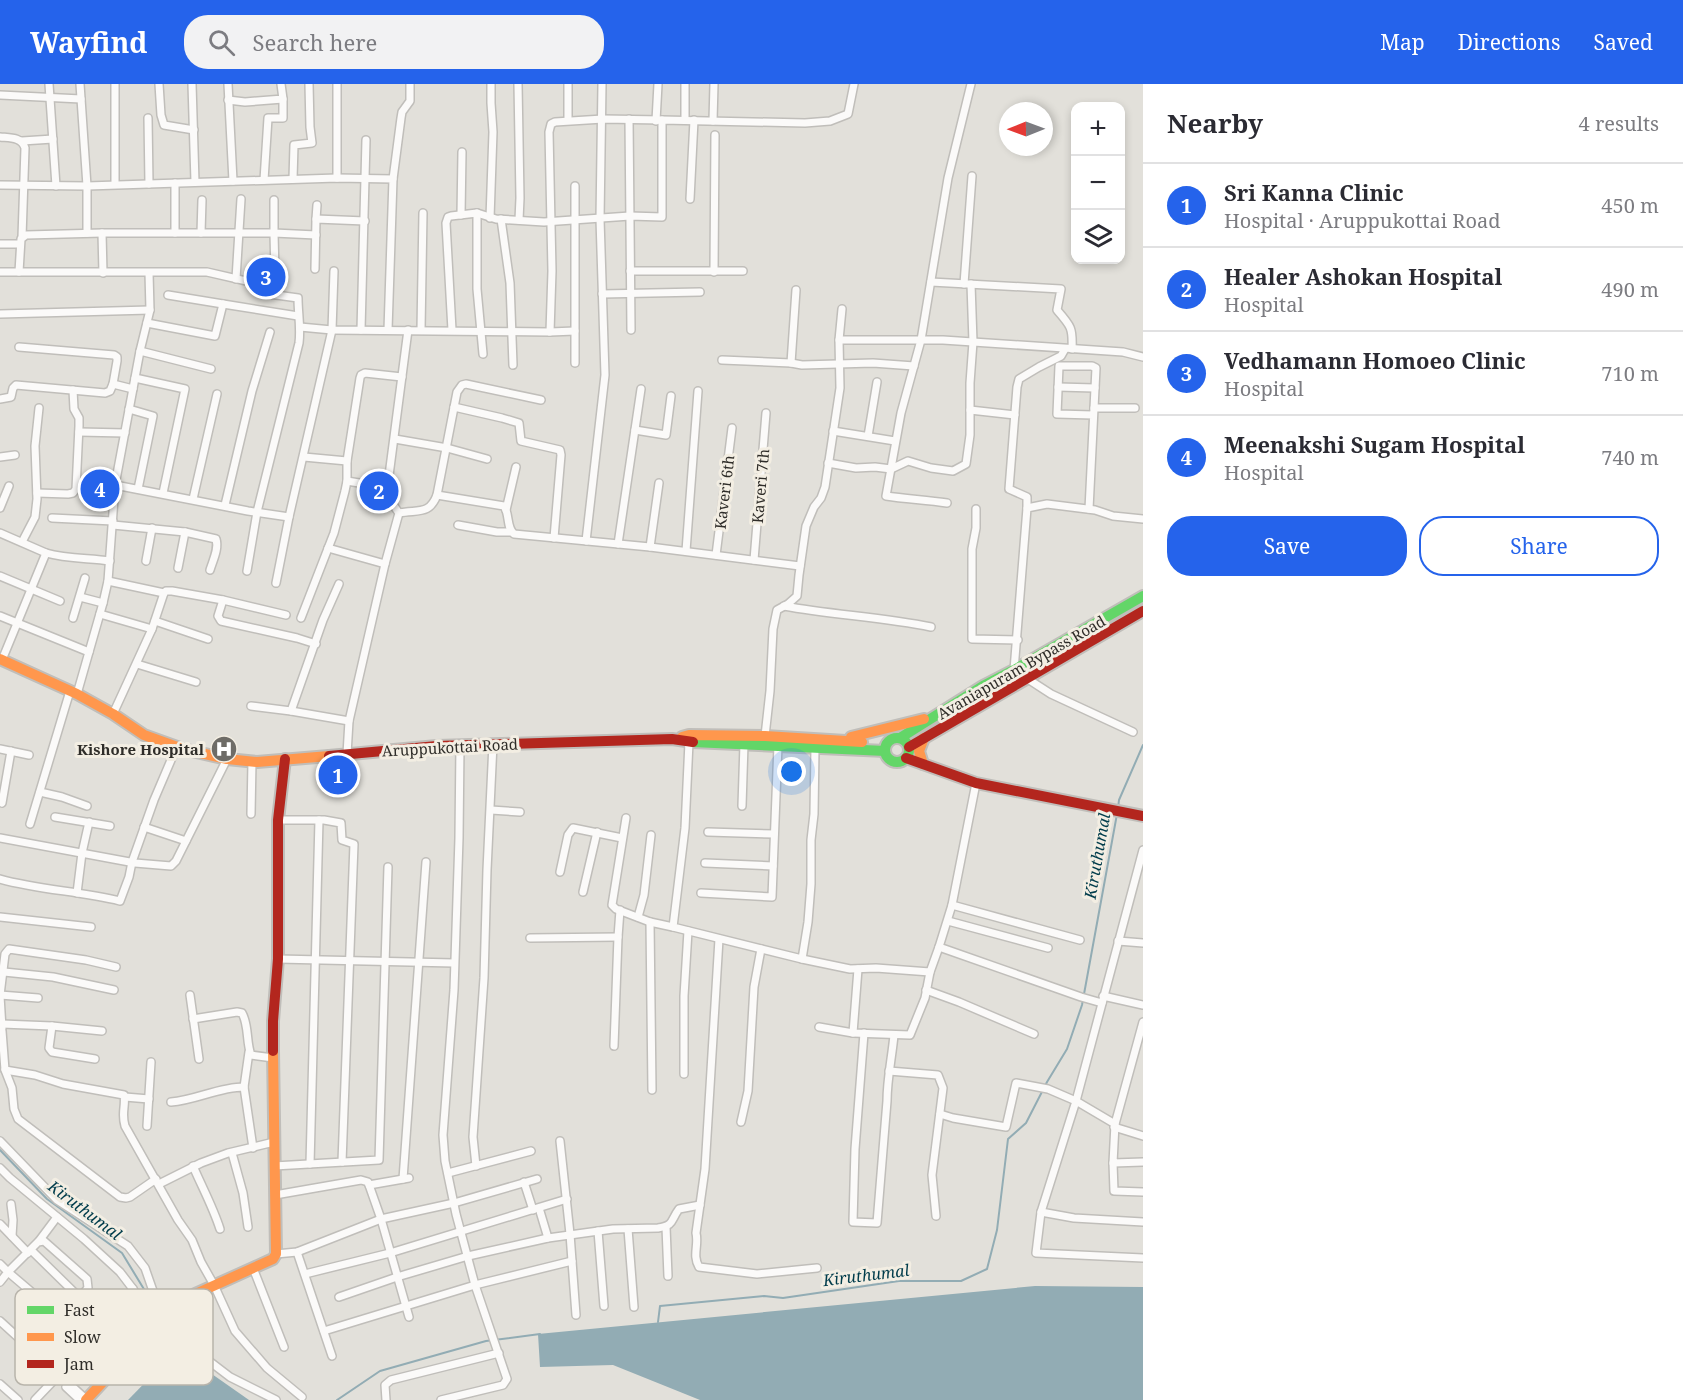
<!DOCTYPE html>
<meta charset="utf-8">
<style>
:root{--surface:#fff;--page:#f2f2f3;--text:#2b2b33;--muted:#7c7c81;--line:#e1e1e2;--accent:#2563eb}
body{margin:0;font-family:"Noto Serif",serif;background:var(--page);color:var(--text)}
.controls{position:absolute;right:18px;top:18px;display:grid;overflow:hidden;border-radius:12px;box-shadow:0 3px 9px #0003}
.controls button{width:54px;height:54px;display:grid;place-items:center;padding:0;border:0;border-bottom:2px solid var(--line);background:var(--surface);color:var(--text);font:30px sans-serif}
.compass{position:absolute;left:999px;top:18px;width:54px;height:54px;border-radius:50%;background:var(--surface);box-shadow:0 3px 9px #0003;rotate:269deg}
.you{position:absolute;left:792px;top:688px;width:21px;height:21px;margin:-15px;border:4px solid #fff;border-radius:50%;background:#1a73e8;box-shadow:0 0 0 9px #1a73e833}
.badge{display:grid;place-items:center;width:39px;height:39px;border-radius:50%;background:var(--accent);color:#fff;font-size:20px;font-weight:700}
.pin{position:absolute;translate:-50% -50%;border:3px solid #fff;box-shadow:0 2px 6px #0006}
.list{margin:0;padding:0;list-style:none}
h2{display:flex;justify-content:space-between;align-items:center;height:78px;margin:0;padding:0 24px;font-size:26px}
h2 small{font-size:20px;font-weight:400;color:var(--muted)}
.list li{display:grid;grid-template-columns:39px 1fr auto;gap:18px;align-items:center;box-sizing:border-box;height:84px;padding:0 24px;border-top:2px solid var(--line)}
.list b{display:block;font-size:22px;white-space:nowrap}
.list p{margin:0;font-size:20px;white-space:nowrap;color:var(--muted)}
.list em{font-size:20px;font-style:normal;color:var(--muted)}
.actions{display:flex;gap:12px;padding:18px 24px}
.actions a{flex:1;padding:14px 0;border:2px solid var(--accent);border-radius:24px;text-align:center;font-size:21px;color:var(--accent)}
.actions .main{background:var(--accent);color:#fff}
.icon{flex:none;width:33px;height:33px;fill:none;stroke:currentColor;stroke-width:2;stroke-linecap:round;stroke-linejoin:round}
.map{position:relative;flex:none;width:1143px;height:1316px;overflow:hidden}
header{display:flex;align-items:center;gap:36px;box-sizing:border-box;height:84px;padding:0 30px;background:var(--accent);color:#fff}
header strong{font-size:28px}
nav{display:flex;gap:33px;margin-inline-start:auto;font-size:21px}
.search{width:420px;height:54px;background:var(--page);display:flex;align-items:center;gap:15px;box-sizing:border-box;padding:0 21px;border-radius:24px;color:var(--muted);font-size:22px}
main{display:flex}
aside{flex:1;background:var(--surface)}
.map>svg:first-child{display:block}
.water{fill:#92acb4}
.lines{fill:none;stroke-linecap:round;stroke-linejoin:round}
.stream{stroke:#92acb4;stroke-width:2}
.street-casing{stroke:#c0beba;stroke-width:10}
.fast-casing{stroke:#c0beba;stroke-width:14}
.slow-casing{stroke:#c0beba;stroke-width:14}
.jam-casing{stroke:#c0beba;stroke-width:14}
.street{stroke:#fbfaf9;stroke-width:7}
.fast{stroke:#63d668;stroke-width:10}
.slow{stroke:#ff974d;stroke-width:10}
.jam{stroke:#b3261e;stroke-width:10}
.labels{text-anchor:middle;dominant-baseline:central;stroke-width:6;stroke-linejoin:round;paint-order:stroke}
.street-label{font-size:15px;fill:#2f2d29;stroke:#f3eee3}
.poi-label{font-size:15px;font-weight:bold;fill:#2f2d29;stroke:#f3eee3;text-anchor:end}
.water-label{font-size:16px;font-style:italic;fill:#003c4b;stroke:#f3eee3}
.key{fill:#f3eee3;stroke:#b8b4ab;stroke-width:1.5}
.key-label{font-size:16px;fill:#2f2d29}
</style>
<header>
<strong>Wayfind</strong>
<div class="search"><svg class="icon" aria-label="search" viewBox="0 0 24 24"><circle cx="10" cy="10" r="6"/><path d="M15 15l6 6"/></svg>Search here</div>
<nav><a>Map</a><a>Directions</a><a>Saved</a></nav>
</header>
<main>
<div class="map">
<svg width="1143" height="1316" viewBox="0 0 1143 1316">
<rect width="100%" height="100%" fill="#e2e0da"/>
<g class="water">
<polygon points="1035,1202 1143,1203 1143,1316 700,1316 613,1281 540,1283 538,1250"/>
<polygon points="179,1267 249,1316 128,1316 173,1270"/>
</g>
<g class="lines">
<g class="stream">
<polyline points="1118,724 1119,716 1143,661"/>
<polyline points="0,1066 47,1115 122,1169 156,1225 159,1233"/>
<polyline points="658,1238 660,1222 764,1212 783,1214 899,1197 961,1197 987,1185 997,1146 1008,1055 1026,1039 1047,998 1067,965 1082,921 1117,730"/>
<polyline points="162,1241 175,1271"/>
<polyline points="337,1316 380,1287 486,1257 540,1250"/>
</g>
<defs>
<g id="street">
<polyline points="49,0 56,102"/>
<polyline points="80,0 87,102 87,149"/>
<polyline points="159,0 161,31 164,41 194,46"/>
<polyline points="192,0 195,98"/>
<polyline points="228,0 233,97"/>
<polyline points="518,0 520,114 519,136"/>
<polyline points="0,11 81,15"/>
<polyline points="228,16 245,18 283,15 281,0"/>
<polyline points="148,34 149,100"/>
<polyline points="629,35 631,246"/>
<polyline points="568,36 568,0"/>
<polyline points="685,36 685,0"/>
<polyline points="656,37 658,0"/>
<polyline points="713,37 714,0"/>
<path d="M0 53C10 54 22 53 25 64L22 153"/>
<polyline points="22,57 53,55"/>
<polyline points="337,94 337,0"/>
<polyline points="293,95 294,61 312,59 310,43 309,0"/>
<polyline points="393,95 401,34 402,28 410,17 410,0"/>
<polyline points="264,96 268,34 283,34 283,15"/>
<polyline points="115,100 115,0"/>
<polyline points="0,101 87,102 337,94 393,95 388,246"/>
<polyline points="575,102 575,279"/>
<polyline points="690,115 694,36"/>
<polyline points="274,116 274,149 316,151"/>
<polyline points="477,129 477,205 483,270"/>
<polyline points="461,131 462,68"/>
<polyline points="490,134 493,48 491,19 491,0"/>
<polyline points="316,135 317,121"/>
<polyline points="501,135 510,199 513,281"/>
<polyline points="102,149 103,189"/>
<polyline points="175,149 175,99"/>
<polyline points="201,149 202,116"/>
<polyline points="0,160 20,160"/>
<polyline points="315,185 316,135 365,137"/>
<polyline points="630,187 743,187"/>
<path d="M0 188H207L268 202 269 210 298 214C298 229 301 244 299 259L257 428 247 487"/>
<polyline points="19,188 21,155 26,151 102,149 274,149 275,190"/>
<polyline points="714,188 715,51"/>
<polyline points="236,195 241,115"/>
<path d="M931 198 1061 205 1057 226C1071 242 1073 244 1072 265"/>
<polyline points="964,200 972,92"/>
<polyline points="602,210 700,208"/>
<polyline points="168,211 223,220"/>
<polyline points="0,230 150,226"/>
<polyline points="147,239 215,252 223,220 298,232"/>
<polyline points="300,243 332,246 550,248 552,187 549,48 551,40 555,38 603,35 662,36"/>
<polyline points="361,246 366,56"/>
<polyline points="421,246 423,129"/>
<polyline points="452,246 446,139 448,133 451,132 477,129 496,135 544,138 630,132 662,133 662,36 805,39 830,37 848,30 854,0"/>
<polyline points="550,248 575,247"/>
<polyline points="839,256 943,256 1123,268 1143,273"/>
<polyline points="19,263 114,271 117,273 117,277 113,300"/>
<polyline points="140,267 211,285"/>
<polyline points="722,276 791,279 802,281 873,279 914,282"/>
<polyline points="791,279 796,206"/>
<polyline points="135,294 185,305 163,409"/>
<polyline points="1058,303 1095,304"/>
<polyline points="0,315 11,313 13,304 16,301 105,309 110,307 113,300 133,305"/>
<polyline points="454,323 502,334 519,339 521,357 560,366 561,371 554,454"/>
<polyline points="1094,324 1135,324"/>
<polyline points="129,325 153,332 138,405"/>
<polyline points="970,326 1015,331"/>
<polyline points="635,346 666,351 671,312"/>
<polyline points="833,347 895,357"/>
<polyline points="79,348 125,349"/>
<polyline points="868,352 877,298"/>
<polyline points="395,355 447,364 487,375"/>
<polyline points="0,373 15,371"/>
<polyline points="304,373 347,377"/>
<polyline points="828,379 856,384 875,383 891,385 908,377 931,384 953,387 966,380 970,351 970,299 973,258 971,200"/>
<polyline points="347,397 389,404"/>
<polyline points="115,401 248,427 289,433"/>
<polyline points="37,409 68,410 73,409 76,405 79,342 79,334 74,325 73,306"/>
<path d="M437 411 504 422C510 431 506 443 514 450L650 463 800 482"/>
<polyline points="193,415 217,310"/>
<path d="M947 419C927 416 906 415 886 412L901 329 921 256 948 94 971 0"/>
<polyline points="225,421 252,307 270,248"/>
<polyline points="0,424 9,402"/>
<polyline points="1027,424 1027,413 1009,405 1017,303 1019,295 1039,283 1061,272 1065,265"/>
<polyline points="976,425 976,444 972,465 972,555 1018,556"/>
<polyline points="1089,425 1096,284 1092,282 1059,282 1057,330 1093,331"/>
<polyline points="506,426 516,383"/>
<path d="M399 429C417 425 429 432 437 411L457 308 462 301 466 300 541 316"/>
<polyline points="52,434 113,437"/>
<path d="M113 441 185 448 216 455C219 465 213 476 210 486"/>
<polyline points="458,441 497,448 511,448"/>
<polyline points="0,449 46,469 2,576"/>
<polyline points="586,457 605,291 600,135 602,0"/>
<polyline points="22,458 35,433 37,415 35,362 39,324"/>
<polyline points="618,460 641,305"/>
<polyline points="650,463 659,399"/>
<polyline points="328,464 385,480"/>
<polyline points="686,467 698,307"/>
<path d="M46 469C67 475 89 474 110 477"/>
<polyline points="716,471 732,344"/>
<polyline points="754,476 766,329"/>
<polyline points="146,477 152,444"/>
<polyline points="178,484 185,448"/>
<polyline points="0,492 60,517"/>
<polyline points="108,497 164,509"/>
<polyline points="276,499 289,433 332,246 334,187"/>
<polyline points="80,513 103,519"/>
<polyline points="223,516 218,532 221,537 297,554 316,560"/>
<path d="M784 522C833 531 883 533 931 543"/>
<polyline points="100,530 152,545"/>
<polyline points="0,532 89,568"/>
<polyline points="73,534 85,494"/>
<polyline points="301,534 334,449 345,407 347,397 347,377 360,294 361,291 365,289 402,293"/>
<polyline points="155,537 208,555"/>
<polyline points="137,580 196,598"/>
<polyline points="77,610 103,519 108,497 115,401 140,267 150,226 149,189"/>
<polyline points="251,622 291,627 349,637"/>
<polyline points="291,627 323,536 339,500"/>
<polyline points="113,630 152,545 164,509 166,507 172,507 223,516 286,531"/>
<polyline points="1133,648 1051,610 1014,586 1027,424 1047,420 1095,426 1113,432 1143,435"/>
<polyline points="765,652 770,607 773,545 777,526 788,520 797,512 799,491 806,442 814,423 821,414 825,403 840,304 839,256 842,225"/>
<polyline points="689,658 685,744 673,843 802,875 808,838 811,800 811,756 814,730 815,664"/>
<polyline points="0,665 29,671"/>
<path d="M347 670 349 637 385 480 399 429C391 419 389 411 388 399L408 246"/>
<polyline points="976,699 952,821 939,863 1081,913 1102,919"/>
<polyline points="40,708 62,713 87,722"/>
<polyline points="0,718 2,719 11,667"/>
<polyline points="742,722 744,660"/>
<polyline points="491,726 520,728"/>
<polyline points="251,730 252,677"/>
<polyline points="55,733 110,742"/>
<polyline points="626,734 612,821 616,825 650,838 673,843"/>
<polyline points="278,736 324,736 341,739 342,756 354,760 342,1078"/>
<polyline points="30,740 70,607"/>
<polyline points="144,743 186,757"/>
<polyline points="708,748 774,750"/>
<polyline points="0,754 135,779 171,782 176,777 227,675"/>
<polyline points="1143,766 1076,1017 1115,1040 1113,1079 1143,1078"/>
<polyline points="705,779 773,782"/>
<polyline points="560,788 568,751 573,744 622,754"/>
<path d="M0 795C39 806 80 807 120 817L129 793 132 778 154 716 177 662"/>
<polyline points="583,808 597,748"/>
<polyline points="77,809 82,769 89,738"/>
<polyline points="701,809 772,813 778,661"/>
<polyline points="952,821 1080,856"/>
<polyline points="0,833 91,843"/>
<polyline points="638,833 644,811 651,751"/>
<polyline points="948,837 1048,864"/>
<polyline points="650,838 652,1006"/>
<polyline points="530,854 618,853"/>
<path d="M719 855 705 1085 696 1149C699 1161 692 1171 699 1183L757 1190 817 1184"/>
<polyline points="1118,857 1143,859"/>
<polyline points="278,875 454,879"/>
<polyline points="802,875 850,885 876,884 930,888"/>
<polyline points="4,888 53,893 114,906"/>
<polyline points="926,906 959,918 1034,950"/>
<polyline points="0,911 5,870 9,865 86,876 116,883"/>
<polyline points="0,911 38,914"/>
<polyline points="190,911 199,975"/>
<polyline points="0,912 2,944"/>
<polyline points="1103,912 1143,921"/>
<path d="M193 935 237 928 242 929C249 941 246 958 251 971L273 974"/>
<polyline points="2,940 52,942 102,947"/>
<polyline points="52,942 49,964 52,968 95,975"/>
<polyline points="819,943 853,949 910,951 925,914 930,888 939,863"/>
<path d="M0 946 2 947 5 986 35 991 63 1000 124 1011C126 1022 121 1029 125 1042L178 1136 192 1156 201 1178 214 1201 235 1247 267 1284 302 1313"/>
<polyline points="853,949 858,885"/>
<path d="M864 949 855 1065 853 1138 877 1139 887 1017C887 995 892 973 894 951"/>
<polyline points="614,962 618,853 620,826"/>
<polyline points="5,986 12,1004 14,1025 18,1035 120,1113 126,1114 130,1113 156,1095"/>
<polyline points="889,987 938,991 943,1004 932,1091 936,1132"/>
<polyline points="684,990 684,912 688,847"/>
<polyline points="244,1003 249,968"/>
<polyline points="125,1013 149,1015"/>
<path d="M171 1018C196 1016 219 1003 244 1003L253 1064"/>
<polyline points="940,1030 953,1034 1006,1043 1016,999 1048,1005 1076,1017 1041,1128 1074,1134 1143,1138"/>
<polyline points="741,1038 748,1007 754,903 761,865"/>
<polyline points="1115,1040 1143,938"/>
<polyline points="147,1042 151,978"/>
<polyline points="1114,1043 1143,1052"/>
<polyline points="0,1057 57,1116 128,1162 145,1184 153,1207 170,1230 178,1247 196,1267 230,1293 276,1316"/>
<polyline points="560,1057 570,1150 576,1231"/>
<polyline points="232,1069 243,1109 248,1143"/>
<polyline points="1113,1079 1114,1107 1143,1108"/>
<polyline points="310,1080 319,736"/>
<path d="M193 1082C202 1103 213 1123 220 1145"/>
<polyline points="274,1082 379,1076 388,783"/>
<polyline points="476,1082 473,1053 484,894 487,786 493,660"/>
<polyline points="0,1084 10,1094 84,1155 120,1188 133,1205 155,1242"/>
<polyline points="448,1089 531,1067"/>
<polyline points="403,1095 426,778"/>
<polyline points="524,1098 533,1126"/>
<polyline points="159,1100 201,1079 228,1069 274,1058"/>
<polyline points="369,1101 409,1094"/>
<polyline points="275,1111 361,1096 368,1098 381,1135 409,1233"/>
<polyline points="11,1120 13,1136 12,1152"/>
<polyline points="539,1124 548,1154"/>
<polyline points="1041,1128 1036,1169 1143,1174"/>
<polyline points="0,1140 28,1169"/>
<polyline points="666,1143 668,1192"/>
<polyline points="628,1145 634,1223"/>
<polyline points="598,1147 604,1222"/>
<polyline points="39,1157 57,1133"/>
<polygon points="44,1157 87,1195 88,1204 62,1234 8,1188 38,1158"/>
<polyline points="31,1166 80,1214"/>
<polyline points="297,1168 332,1272"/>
<polyline points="276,1170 297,1168 381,1135 454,1119 537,1095"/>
<polyline points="0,1180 8,1188 0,1198"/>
<polyline points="253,1184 284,1263"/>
<polyline points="305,1190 390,1169 567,1115"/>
<path d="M339 1213 397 1193 468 1172 548 1154 613 1145 658 1144C675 1141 670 1137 679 1125L700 1121"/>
<polyline points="62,1234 82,1258"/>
<polyline points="0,1237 87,1316"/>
<polyline points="324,1247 475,1201 572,1177"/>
<polyline points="0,1300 18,1316"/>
<polyline points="66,1303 80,1316"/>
<polyline points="35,1316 56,1294 54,1286 133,1205"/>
<polyline points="386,1316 385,1301 391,1296 499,1269"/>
<polyline points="441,1316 503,1301 507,1295 475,1201 456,1130 445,1077 443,1051 454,906 459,754 460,661"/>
</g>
<g id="fast">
<polyline points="900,654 983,602 1014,586 1143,512"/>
<circle cx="897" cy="666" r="12"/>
<polyline points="693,658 885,667"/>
</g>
<g id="slow">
<polyline points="0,575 77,610 113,630 144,651 183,665 227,675 257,678 329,672"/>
<polyline points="682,653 689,651 765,652 862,658"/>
<polyline points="851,653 924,635"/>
<polyline points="923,680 919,667 924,654"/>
<polyline points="86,1316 157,1240 191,1212 273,1175 276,1170 273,967"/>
</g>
<g id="jam">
<polyline points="909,663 1143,527"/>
<polyline points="329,672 437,662 672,655 693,658"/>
<polyline points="906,674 976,699 1143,732"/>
<polyline points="273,967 273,937 278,875 278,736 285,675"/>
</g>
</defs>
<use href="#street" class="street-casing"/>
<use href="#fast" class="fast-casing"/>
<use href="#slow" class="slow-casing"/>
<use href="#jam" class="jam-casing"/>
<use href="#street" class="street"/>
<use href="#fast" class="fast"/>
<use href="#slow" class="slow"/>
<use href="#jam" class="jam"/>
</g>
<defs>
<symbol id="hospital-disc" viewBox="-11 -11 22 22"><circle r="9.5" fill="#6e6c67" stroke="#f3eee3"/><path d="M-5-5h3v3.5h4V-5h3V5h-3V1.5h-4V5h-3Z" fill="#fff"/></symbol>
</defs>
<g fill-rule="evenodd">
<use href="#hospital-disc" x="209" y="650" width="30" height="30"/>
</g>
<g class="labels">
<g class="street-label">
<text transform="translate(760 402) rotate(-85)">Kaveri 7th</text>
<text transform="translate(724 408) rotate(-83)">Kaveri 6th</text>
<text transform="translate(1021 583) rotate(-30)">Avaniapuram Bypass Road</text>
<text transform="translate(450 663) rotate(-3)">Aruppukottai Road</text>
</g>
<g class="poi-label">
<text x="204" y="665">Kishore Hospital</text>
</g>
<g class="water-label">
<text transform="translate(1097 772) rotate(-80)">Kiruthumal</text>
<text transform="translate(85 1126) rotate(37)">Kiruthumal</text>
<text transform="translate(866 1191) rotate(-7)">Kiruthumal</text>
</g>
</g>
<rect x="15" y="1205" width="198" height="96" rx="9" class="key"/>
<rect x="27" y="1222" width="27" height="8" fill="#63d668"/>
<rect x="27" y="1249" width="27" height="8" fill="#ff974d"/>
<rect x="27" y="1276" width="27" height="8" fill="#b3261e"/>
<g class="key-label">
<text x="64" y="1232">Fast</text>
<text x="64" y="1259">Slow</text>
<text x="64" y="1286">Jam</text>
</g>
</svg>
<div class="controls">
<button>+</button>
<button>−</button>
<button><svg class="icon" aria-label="layers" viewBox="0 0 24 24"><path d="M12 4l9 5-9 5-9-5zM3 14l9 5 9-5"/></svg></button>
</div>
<svg class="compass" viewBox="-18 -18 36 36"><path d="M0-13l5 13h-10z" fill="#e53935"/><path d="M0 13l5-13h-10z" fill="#7c7c81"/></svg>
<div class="you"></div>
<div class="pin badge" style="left:338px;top:691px">1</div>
<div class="pin badge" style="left:379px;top:407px">2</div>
<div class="pin badge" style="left:266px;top:193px">3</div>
<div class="pin badge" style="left:100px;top:405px">4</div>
</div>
<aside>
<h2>Nearby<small>4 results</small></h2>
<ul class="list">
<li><span class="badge">1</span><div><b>Sri Kanna Clinic</b><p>Hospital · Aruppukottai Road</p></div><em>450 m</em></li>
<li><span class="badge">2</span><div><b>Healer Ashokan Hospital</b><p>Hospital</p></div><em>490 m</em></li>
<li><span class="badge">3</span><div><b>Vedhamann Homoeo Clinic</b><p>Hospital</p></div><em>710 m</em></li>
<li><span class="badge">4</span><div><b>Meenakshi Sugam Hospital</b><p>Hospital</p></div><em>740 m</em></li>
</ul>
<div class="actions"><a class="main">Save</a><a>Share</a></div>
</aside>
</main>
